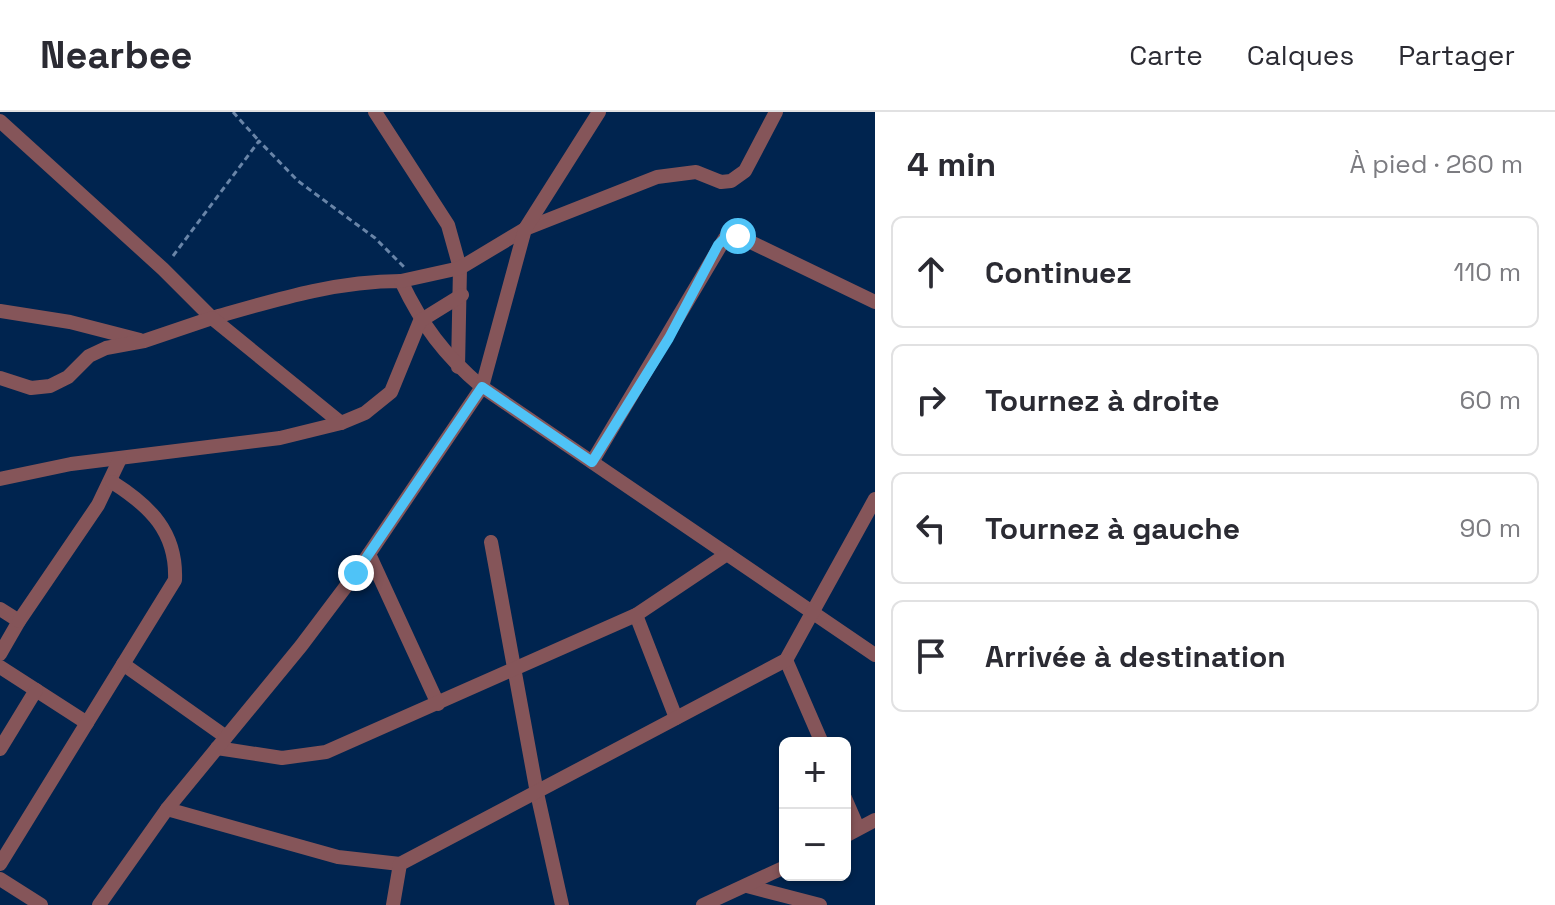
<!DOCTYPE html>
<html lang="fr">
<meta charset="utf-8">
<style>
:root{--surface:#fff;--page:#f2f2f3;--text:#2b2b33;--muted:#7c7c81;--line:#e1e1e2}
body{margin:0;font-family:"Space Grotesk",sans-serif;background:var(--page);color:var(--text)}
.controls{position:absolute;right:24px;bottom:24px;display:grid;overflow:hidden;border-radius:12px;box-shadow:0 2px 6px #0004}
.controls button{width:72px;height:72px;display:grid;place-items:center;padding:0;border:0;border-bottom:2px solid var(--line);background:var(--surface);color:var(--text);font:40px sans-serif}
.stop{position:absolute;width:24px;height:24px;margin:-18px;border:6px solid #4fc3f7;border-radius:50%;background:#fff}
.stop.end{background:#4fc3f7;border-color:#fff;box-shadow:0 2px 8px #0008}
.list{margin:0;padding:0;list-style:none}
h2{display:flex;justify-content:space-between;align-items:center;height:104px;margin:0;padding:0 32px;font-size:34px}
h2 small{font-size:26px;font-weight:400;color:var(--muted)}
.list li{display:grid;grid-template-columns:52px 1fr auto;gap:24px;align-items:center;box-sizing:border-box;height:112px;margin:0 16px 16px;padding:0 16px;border:2px solid var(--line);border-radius:12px}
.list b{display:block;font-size:30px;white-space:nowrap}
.list em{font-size:26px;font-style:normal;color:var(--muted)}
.icon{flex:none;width:44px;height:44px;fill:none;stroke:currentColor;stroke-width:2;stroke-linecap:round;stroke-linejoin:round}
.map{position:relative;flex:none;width:875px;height:793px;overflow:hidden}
header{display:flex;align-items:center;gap:48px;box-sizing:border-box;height:112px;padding:0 40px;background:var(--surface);border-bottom:2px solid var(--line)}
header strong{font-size:38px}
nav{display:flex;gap:44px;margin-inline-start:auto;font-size:28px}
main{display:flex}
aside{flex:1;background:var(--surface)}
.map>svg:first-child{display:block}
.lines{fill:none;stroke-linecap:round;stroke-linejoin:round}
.path{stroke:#6985a8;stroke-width:3;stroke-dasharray:6 4;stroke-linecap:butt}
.minor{stroke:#855559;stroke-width:14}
.route{stroke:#4fc3f7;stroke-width:10}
</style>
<header>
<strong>Nearbee</strong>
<nav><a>Carte</a><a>Calques</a><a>Partager</a></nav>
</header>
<main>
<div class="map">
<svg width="875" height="793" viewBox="0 0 875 793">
<rect width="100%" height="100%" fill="#00244f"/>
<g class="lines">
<g class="path">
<polyline points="233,0 259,29"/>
<polyline points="173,144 259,29 298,69 375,126 404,155"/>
</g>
<g class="minor">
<polyline points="375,0 448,113 460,156 458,255"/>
<path d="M0 9 163 157 212 206C275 188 335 169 401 169 422 213 444 243 482 275L875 543"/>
<polyline points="401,169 460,156 525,117 657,65 696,60 721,70 731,69 745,59 776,0"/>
<polyline points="0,199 70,210 140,228"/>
<polyline points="0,266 31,276 50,274 68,265 89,244 106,236 144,229 212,206 341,311"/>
<polyline points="592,350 725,126 738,124 875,190"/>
<polyline points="0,367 71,352 280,326 341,311 365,301 391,280 420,209 462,183"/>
<polyline points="491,430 537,681 562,793"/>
<polyline points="369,442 438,592"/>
<polyline points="0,497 19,509 0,542"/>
<polyline points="636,503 676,606"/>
<polyline points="19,509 98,393 120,347"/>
<polyline points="786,548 822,631"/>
<polyline points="123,552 226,625"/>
<polyline points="0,555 87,611"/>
<polyline points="217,636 282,646 326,640 636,503 727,442"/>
<polyline points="0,637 36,578"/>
<polyline points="845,686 858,716"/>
<polyline points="167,697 338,745 400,752"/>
<polyline points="845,724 875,708"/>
<path d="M0 752 175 468C177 420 150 394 112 370"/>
<polyline points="0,767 41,793"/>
<polyline points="747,774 820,793"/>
<polyline points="99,793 167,697 301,534 356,461 482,275 525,117 599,0"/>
<polyline points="393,793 400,752 786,548 875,387"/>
<polyline points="703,793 785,755"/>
</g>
</g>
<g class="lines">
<polyline class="route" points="356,461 482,275 592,350 669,226 718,133 725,126 738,124"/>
</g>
</svg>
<div class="controls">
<button>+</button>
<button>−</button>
</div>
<div class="stop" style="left:738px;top:124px"></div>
<div class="stop end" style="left:356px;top:461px"></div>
</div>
<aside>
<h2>4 min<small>À pied · 260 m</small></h2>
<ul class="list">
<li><svg class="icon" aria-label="ahead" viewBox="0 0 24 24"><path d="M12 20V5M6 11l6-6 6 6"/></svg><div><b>Continuez</b></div><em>110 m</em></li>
<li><svg class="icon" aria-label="right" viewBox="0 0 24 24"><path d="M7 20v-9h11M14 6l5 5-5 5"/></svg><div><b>Tournez à droite</b></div><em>60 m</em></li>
<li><svg class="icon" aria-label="left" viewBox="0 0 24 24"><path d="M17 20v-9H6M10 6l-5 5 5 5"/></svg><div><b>Tournez à gauche</b></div><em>90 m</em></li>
<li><svg class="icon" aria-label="arrive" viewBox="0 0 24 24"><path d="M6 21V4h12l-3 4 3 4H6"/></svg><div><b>Arrivée à destination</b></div></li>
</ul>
</aside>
</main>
